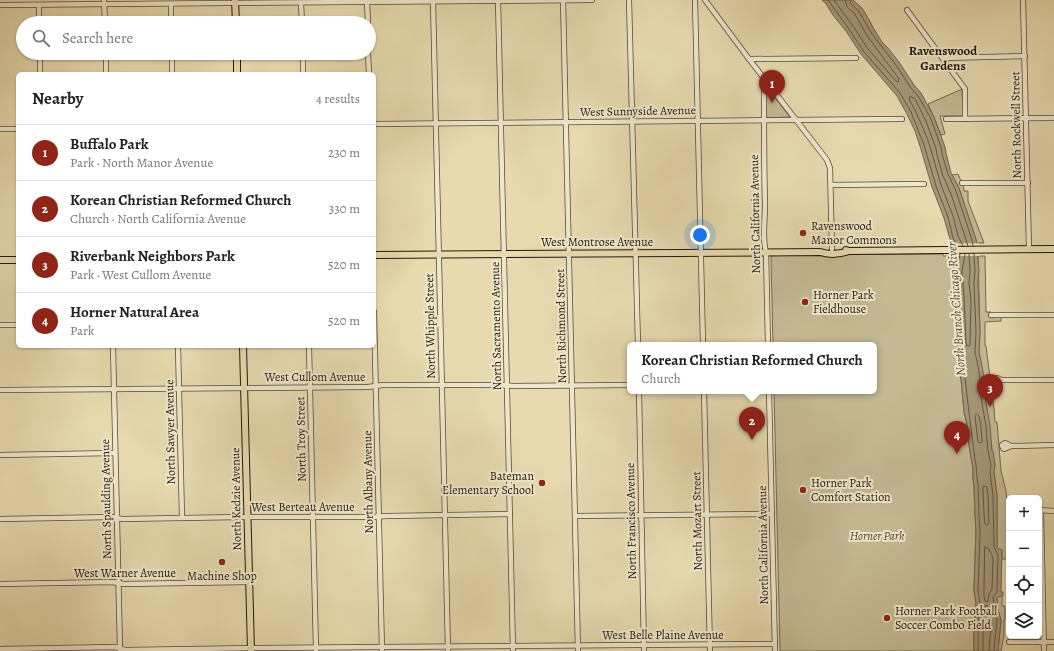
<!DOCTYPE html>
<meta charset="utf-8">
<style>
:root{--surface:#fff;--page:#f2f2f2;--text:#222;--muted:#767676;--line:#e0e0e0;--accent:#8f2418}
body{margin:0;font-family:Alegreya,serif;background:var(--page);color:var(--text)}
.controls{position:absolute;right:12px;bottom:12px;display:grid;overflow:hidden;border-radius:6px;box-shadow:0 1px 3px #0004}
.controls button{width:36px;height:36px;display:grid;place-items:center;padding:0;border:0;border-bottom:1px solid var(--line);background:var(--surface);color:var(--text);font:20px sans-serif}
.you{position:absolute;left:700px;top:235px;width:14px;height:14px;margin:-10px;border:3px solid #fff;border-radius:50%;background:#1a73e8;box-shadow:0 0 0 6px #1a73e833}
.badge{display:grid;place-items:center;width:26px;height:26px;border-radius:50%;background:var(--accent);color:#fff;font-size:13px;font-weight:700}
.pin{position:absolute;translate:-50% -33px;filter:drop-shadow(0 1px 2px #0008)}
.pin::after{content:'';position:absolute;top:21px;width:14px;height:12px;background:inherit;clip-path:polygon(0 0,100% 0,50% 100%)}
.popup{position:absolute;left:627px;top:342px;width:250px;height:52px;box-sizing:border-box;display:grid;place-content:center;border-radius:6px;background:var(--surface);filter:drop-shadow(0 1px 3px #0005);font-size:13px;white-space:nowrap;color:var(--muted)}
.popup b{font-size:15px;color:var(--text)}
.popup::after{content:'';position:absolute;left:50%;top:100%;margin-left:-8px;border:8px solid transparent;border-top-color:var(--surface)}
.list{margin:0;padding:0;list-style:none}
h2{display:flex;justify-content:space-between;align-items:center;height:52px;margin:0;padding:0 16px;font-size:17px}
h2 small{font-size:13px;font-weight:400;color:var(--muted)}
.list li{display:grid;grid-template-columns:26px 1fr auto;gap:12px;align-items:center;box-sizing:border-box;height:56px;padding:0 16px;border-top:1px solid var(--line)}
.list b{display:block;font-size:15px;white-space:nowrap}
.list p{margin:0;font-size:13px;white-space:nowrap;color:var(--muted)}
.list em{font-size:13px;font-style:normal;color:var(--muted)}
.icon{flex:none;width:22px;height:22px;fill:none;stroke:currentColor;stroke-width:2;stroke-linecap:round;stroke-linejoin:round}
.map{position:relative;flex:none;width:1054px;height:651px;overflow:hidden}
.search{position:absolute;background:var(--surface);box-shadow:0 1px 3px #0004;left:16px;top:16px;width:360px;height:44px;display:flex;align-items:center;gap:10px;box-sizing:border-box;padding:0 14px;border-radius:22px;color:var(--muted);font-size:15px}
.panel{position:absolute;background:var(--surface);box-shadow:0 1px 3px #0004;left:16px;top:72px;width:360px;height:276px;border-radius:6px}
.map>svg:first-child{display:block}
.green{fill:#c5b994;stroke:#736851}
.water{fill:#a49878;stroke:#70654e}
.pier{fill:#e7daaf}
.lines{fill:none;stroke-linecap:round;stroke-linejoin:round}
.shore{stroke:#625843;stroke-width:1}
.minor-casing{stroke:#524836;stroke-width:6}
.major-casing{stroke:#21180e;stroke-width:8}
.minor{stroke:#efe7cb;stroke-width:4.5}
.major{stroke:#e7daaf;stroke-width:6}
.poi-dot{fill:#8f2418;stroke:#efe7cb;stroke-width:1.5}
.labels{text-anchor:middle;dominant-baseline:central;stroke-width:4;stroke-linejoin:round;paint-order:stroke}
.street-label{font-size:12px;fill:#21180e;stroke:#efe7cb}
.poi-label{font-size:12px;fill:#21180e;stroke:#efe7cb;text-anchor:start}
.park-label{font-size:12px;font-style:italic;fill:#524836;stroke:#efe7cb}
.neighbourhood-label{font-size:13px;font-weight:bold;fill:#21180e;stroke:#efe7cb}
.water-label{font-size:13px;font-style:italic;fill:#554b38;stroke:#efe7cb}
</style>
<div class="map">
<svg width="1054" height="651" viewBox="0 0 1054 651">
<rect width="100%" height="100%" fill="#e7daaf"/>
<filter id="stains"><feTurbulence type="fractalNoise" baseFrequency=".005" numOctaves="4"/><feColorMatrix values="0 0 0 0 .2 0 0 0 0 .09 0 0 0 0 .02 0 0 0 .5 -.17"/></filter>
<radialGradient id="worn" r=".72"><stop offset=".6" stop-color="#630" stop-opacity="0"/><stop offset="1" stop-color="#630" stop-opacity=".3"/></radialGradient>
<g class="green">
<polygon points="962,89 963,116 940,116 945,134 941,135 934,117 928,104"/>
<polygon points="767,90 769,90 790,117 768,118 767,117 766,114"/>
<polygon points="958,174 961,181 963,181 964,191 968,191 968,201 984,243 977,243 959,188 952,175"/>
<polygon points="941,254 943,254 943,256 956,256 953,271 955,297 958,365 960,368 964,412 967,424 967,433 973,469 973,480 974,484 975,516 976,531 974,590 976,603 974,628 974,651 780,651 774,391 874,391 874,345 773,345 771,257 773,255 776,255"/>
<polygon points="978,256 985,256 986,312 991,312 991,318 1001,317 1001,321 985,322 985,346 986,346 994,409 995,422 997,422 1001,471 1006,491 1007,504 1009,505 1006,559 1002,559 1002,550 999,549 997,547 997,495 994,472 995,465 992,451 979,352 980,332"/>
<polygon points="997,596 1002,596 1002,606 1005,606 1005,620 1004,620 1004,635 1001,651 998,651 1001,620 997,607"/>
</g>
<polygon class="water" points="822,0 853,0 862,8 871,23 871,24 882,42 887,47 899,62 914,85 921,93 934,117 945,147 946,153 951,173 959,188 976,239 979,271 978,283 980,332 979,352 983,371 984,391 990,425 992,451 993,451 995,465 994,472 997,495 997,547 999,549 1002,550 1001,592 1003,592 1003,596 997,597 997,607 1001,620 998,651 974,651 974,628 976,603 974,590 976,531 975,516 974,484 973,480 973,469 967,433 967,424 964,412 960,368 958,365 955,297 953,271 956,256 954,247 950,239 944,218 932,187 920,146 915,131 907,114 897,96 861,54 846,31 833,15 826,4"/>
<polygon class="pier" points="979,243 980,256 954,256 952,248 950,244"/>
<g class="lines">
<g class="shore">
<polyline points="828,0 849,29 864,52 900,93 911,112 924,145 936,186 948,217 953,238 958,246"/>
<polyline points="834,0 841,10 853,26 868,49 896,81 898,82 899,79 868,37 854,13 847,7 845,0"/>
<polyline points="850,0 851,4 858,10 872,34 896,65 911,88 918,96 924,106 931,119 941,147 942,154 948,174 956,191 972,240 973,246"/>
<polyline points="963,246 958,236 953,216 941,185 929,143 923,128 915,110 909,99 910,96 915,99 926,121 936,149 937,155 943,176 951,194 968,246"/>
<path d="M960 254 957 271 962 363 964 368C967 398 971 429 975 459 977 467 976 476 978 484L979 516 980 531 978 591 980 603 978 628V651"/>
<polyline points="965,254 962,271 964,297 966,343 967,346 968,346 970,345 971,300 969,283 970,271 969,254"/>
<polyline points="974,254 975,271 974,283 976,332 975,352 979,371 980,392 986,426 988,451 991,465 990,472 993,496 994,547 998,555 997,592 993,597 994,608 997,620 994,651"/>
<polygon points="977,414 979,416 981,427 982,442 980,443 978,442 975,416"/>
<polygon points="984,486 987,487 988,496 989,523 987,525 985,524 984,515 983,488"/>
<polygon points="985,547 988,548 993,557 992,589 989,594 988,601 987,602 985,601 984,596"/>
<path d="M983 651V628L985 606 987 605C995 614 989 639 989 651"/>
</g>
<defs>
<g id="minor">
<polyline points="104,0 105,23"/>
<polyline points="498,0 513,651"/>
<polyline points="563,0 578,651"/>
<polyline points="629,0 638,345"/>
<polyline points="695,0 703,345"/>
<polyline points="705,0 749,59 827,160 830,168 832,249"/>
<polyline points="1023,0 1029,249"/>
<polyline points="367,1 368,23"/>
<polyline points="433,1 448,651"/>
<polyline points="301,3 302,23"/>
<polyline points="171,4 171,23"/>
<polyline points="0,5 592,0"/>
<polyline points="39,5 39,23"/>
<polyline points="907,10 965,89 965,119"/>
<polyline points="40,53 40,74"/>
<polyline points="106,53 106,74"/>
<polyline points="172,53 172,74"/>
<polyline points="303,53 303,74"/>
<polyline points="368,53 369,74"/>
<polyline points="943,58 1025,56"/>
<polyline points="749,59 856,58"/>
<path d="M768 84 764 87C764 127 764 166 765 206 765 221 762 238 766 252L768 345"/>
<polyline points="946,119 1054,118"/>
<polyline points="374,124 902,119"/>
<polyline points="0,129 18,129"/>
<polyline points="962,183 1028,183"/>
<polyline points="831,185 924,184"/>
<polyline points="374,312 382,651"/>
<polyline points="991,315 1054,315"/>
<polyline points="0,325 18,325"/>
<polyline points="113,346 120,650"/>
<polyline points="178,346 182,518"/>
<polyline points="309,346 316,651"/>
<polyline points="1002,380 997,378 994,380 995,381 997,382 1002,380 1054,380"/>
<polyline points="0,390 368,387 383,385 501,385 513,386 630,385"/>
<polyline points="639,391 644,651"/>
<polyline points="704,391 710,651"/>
<polyline points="769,391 775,651"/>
<polyline points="1011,446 1004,449 1003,448 1002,445 1005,443 1011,446 1054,445"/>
<polyline points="0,455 115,453"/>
<polyline points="1039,510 1054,511"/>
<polyline points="1041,511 1044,651"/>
<polyline points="575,516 772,514"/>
<polyline points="0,519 112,517 122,519 242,517 371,517 387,516 510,514"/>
<polyline points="0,584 112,582 124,584 249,582"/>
<polyline points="1009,642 1054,642"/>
<polyline points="0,649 115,647 125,650 257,648 775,644"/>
</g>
<g id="major">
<polyline points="235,0 236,23"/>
<polyline points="237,53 237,74"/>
<polyline points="846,250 849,251 1054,249"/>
<path d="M374 255 820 252C829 255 840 254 849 251"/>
<polyline points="0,260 18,260"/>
<polyline points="243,346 251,651"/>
</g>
</defs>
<use href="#minor" class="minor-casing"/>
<use href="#major" class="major-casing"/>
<use href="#minor" class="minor"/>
<use href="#major" class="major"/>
</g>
<g class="poi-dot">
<circle cx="803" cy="233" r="4"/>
<circle cx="805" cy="302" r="4"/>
<circle cx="542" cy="483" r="4"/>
<circle cx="803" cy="490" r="4"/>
<circle cx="222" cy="562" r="4"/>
<circle cx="887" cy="618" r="4"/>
</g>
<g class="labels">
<g class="street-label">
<text transform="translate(638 111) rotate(-1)">West Sunnyside Avenue</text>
<text transform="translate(1016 125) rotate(-91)">North Rockwell Street</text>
<text transform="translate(755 214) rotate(-91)">North California Avenue</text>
<text x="597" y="242">West Montrose Avenue</text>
<text transform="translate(430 326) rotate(-91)">North Whipple Street</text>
<text transform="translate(496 326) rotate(-91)">North Sacramento Avenue</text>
<text transform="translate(561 326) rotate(-91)">North Richmond Street</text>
<text x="315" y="377">West Cullom Avenue</text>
<text transform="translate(170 432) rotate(-91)">North Sawyer Avenue</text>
<text transform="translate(301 439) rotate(-91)">North Troy Street</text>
<text transform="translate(368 482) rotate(-91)">North Albany Avenue</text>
<text transform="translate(106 499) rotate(-91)">North Spaulding Avenue</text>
<text transform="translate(236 499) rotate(-91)">North Kedzie Avenue</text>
<text x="303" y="507">West Berteau Avenue</text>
<text transform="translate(631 521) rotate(-91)">North Francisco Avenue</text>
<text transform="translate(697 521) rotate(-91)">North Mozart Street</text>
<text transform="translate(763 545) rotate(-91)">North California Avenue</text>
<text x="125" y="573">West Warner Avenue</text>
<text x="663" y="635">West Belle Plaine Avenue</text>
</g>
<g class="poi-label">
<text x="811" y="226">Ravenswood<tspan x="811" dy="14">Manor Commons</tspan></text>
<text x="813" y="295">Horner Park<tspan x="813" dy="14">Fieldhouse</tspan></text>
<text x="534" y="476" text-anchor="end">Bateman<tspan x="534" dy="14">Elementary School</tspan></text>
<text x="811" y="483">Horner Park<tspan x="811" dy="14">Comfort Station</tspan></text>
<text x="222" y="576" text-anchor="middle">Machine Shop</text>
<text x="895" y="611">Horner Park Football<tspan x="895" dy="14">Soccer Combo Field</tspan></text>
</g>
<g class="park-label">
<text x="877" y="536">Horner Park</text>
</g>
<g class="neighbourhood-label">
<text x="943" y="50">Ravenswood<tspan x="943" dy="15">Gardens</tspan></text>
</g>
<g class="water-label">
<text transform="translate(956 309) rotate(-94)">North Branch Chicago River</text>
</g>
</g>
<rect width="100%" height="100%" filter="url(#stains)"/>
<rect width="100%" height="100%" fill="url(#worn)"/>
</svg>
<div class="controls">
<button>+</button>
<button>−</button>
<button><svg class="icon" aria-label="locate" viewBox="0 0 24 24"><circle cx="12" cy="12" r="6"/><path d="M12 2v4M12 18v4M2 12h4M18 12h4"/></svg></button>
<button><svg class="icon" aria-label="layers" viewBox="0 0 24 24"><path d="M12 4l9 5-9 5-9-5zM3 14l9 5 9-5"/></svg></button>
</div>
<div class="you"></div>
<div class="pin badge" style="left:772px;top:103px">1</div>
<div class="pin badge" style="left:752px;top:440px">2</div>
<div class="popup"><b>Korean Christian Reformed Church</b>Church</div>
<div class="pin badge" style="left:990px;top:407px">3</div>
<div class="pin badge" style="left:957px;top:454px">4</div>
<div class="search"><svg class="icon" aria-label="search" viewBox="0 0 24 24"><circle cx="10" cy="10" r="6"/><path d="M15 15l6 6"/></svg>Search here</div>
<section class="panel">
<h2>Nearby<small>4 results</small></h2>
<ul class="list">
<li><span class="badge">1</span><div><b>Buffalo Park</b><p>Park · North Manor Avenue</p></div><em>230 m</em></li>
<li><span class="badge">2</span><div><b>Korean Christian Reformed Church</b><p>Church · North California Avenue</p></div><em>330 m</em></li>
<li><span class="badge">3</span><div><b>Riverbank Neighbors Park</b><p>Park · West Cullom Avenue</p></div><em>520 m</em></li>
<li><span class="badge">4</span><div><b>Horner Natural Area</b><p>Park</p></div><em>520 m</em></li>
</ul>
</section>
</div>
